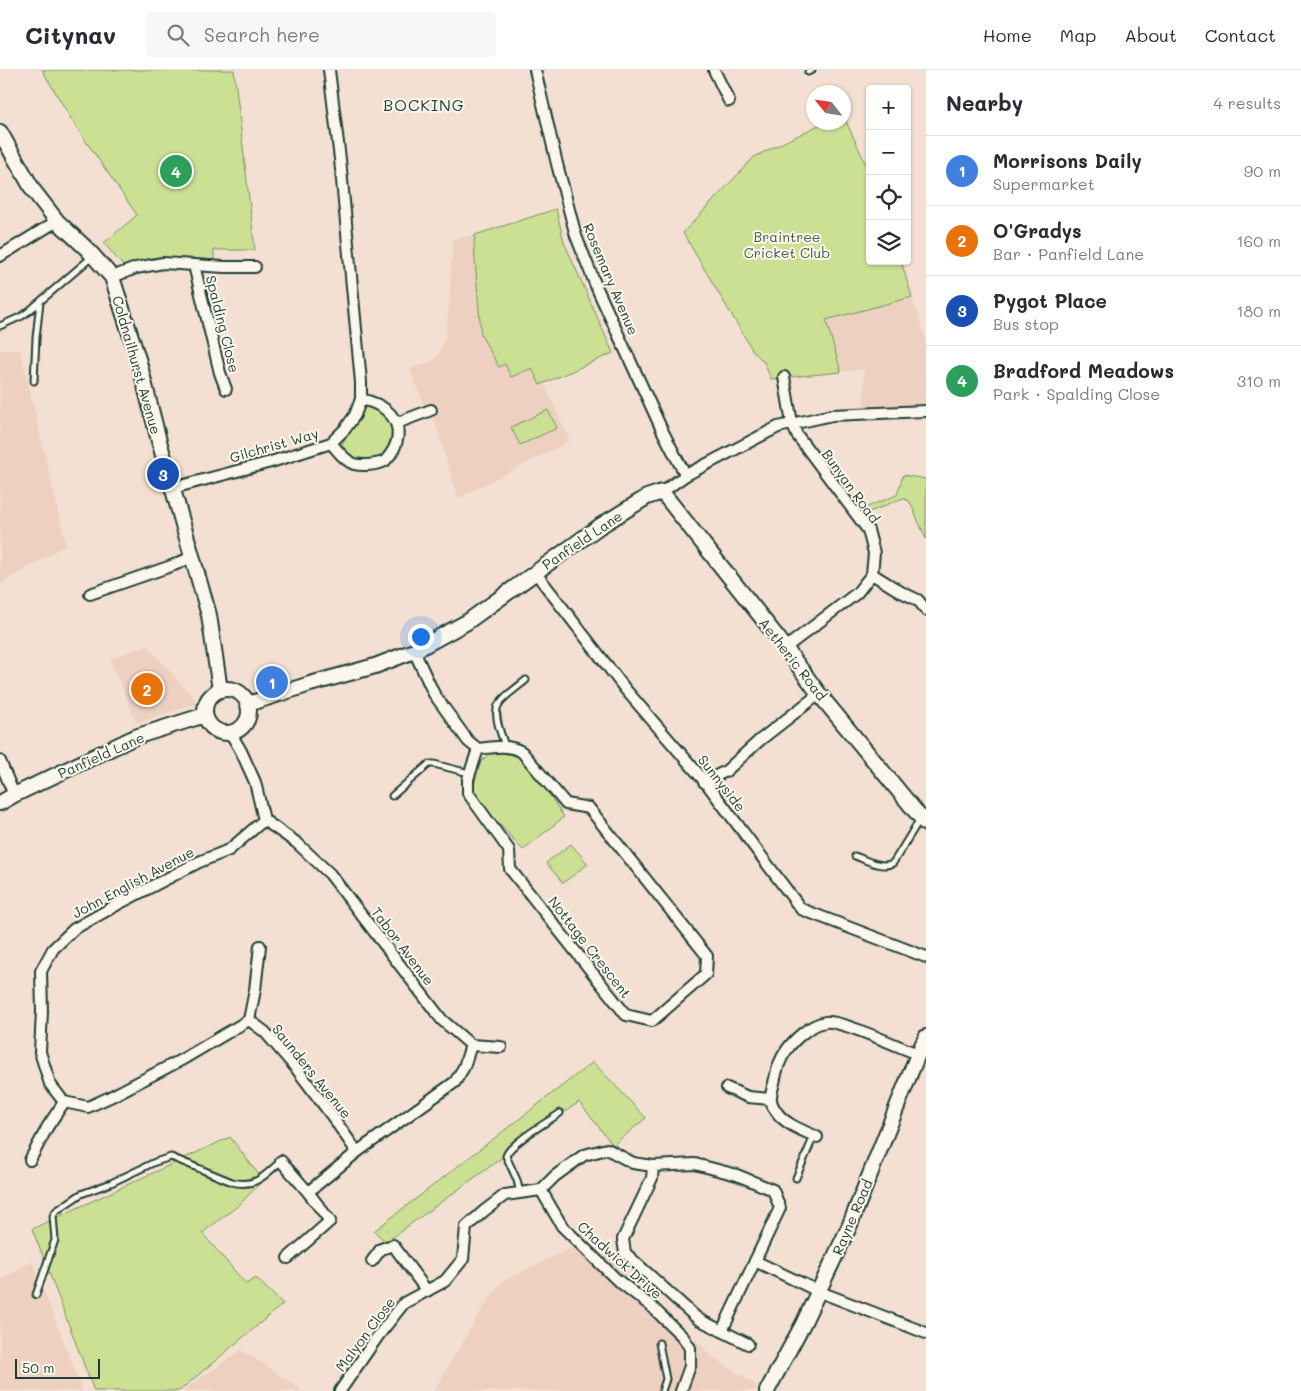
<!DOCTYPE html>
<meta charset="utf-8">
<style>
:root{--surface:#fff;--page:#f7f7f7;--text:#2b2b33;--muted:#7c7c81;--line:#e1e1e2;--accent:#0f766e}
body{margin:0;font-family:Mali,sans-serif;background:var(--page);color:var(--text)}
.controls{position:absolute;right:15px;top:15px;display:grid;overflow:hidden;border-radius:5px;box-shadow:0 1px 4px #0004}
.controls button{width:45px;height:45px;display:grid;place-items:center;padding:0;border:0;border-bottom:1px solid var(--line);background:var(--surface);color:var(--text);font:25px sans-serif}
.compass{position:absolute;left:806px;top:15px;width:45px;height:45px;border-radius:50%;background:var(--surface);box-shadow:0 1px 4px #0004;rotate:300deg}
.scale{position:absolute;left:15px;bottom:12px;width:85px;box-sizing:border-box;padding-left:5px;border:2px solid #1f3d34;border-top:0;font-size:14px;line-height:18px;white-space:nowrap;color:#1f3d34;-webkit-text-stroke:4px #fbf7ec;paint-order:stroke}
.you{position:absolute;left:420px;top:566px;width:18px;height:18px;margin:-12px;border:4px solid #fff;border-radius:50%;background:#1a73e8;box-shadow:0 0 0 8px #1a73e833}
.badge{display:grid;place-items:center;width:32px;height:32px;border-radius:50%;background:var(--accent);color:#fff;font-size:16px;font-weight:700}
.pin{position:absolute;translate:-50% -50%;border:2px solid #fff;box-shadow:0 1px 5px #0006}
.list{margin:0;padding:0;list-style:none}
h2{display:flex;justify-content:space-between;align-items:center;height:65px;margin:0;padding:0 20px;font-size:21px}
h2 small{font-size:16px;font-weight:400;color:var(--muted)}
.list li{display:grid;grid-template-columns:32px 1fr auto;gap:15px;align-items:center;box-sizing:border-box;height:70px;padding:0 20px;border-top:1px solid var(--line)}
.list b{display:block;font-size:19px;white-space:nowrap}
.list p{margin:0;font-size:16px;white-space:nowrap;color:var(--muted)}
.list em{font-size:16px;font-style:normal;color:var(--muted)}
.icon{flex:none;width:28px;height:28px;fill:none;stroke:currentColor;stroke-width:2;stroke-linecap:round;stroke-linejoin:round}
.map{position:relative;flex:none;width:926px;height:1321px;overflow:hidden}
header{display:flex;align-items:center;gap:30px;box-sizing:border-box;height:70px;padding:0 25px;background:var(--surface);border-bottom:1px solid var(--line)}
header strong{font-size:24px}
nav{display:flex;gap:28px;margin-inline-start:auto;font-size:18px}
.search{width:350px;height:45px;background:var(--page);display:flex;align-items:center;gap:12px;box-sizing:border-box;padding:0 18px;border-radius:5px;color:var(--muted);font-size:19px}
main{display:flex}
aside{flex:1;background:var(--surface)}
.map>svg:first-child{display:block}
.built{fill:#edd0c0}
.green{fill:#cce094;stroke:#768e64}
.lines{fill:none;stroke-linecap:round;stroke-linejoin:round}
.lane-casing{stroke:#1f3d34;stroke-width:9}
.street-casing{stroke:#1f3d34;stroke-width:14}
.secondary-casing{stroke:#1f3d34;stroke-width:18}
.lane{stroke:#fbf7ec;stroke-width:5}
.street{stroke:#fbf7ec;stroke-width:10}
.secondary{stroke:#fbf7ec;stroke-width:14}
.labels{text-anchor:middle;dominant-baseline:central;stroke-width:4;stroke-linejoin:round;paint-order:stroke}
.park-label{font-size:14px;fill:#425e47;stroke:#fbf7ec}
.street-label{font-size:14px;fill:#1f3d34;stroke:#fbf7ec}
.quarter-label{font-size:16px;letter-spacing:1px;fill:#1f3d34;stroke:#fbf7ec}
</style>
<header>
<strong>Citynav</strong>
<div class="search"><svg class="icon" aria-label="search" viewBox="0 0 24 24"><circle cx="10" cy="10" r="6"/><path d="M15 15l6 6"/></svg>Search here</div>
<nav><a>Home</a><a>Map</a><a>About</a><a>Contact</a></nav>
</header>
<main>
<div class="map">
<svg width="926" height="1321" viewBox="0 0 926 1321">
<rect width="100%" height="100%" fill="#f3e0d2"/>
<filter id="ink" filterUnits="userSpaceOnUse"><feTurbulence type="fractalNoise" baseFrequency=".02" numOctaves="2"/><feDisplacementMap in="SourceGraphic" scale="10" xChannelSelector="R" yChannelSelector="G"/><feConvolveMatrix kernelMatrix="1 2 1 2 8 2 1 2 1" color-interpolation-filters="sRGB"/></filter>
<g filter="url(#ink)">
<g class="built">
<polygon points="556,139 564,172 613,283 544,313 570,371 458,428 434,349 424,335 410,299 432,291 439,284 445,269 449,236 453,169 475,165 518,152"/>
<polygon points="912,227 926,269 926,335 864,339 864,299 841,302 826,250"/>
<polygon points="20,279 66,475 0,514 0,280"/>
<polygon points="147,575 198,633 137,653 110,589"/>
<polygon points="575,1176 609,1187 713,1287 757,1316 754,1321 434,1321 478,1246 500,1213"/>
<polygon points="32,1191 83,1321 0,1321 0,1211"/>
<polygon points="241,1280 265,1295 302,1321 182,1321"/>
</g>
<g class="green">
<polygon points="42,0 234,0 255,180 214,180 214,190 157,187 123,196 104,173 137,145 76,57"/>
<polygon points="844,47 870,103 870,191 901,191 912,227 826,250 841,302 771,309 764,292 753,281 683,163 754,87 823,53 844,52"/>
<polygon points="556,139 564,172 613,283 540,315 532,298 511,307 505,294 499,297 481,265 474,176 475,165"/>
<path d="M371 336C389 344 400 359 388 378 387 381 386 383 384 385 382 387 379 387 377 388 363 393 346 389 342 374L365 337Z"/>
<polygon points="548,340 557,358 520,375 511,357"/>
<polygon points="903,405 926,409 926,469 910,432 903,428 865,444 862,439 897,425"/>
<polygon points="522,682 564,747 523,780 472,724 479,694 489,684"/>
<polygon points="571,774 588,794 563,813 546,793"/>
<polygon points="593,992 646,1048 613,1075 579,1032 386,1172 374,1161"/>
<polygon points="230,1067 263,1110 239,1135 202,1163 246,1214 256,1208 283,1234 179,1321 94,1321 42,1184 32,1159"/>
</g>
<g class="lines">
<defs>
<g id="lane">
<polyline points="808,2 812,0"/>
<polyline points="0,256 22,246 29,241 93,186"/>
<polyline points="34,311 36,268 40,232"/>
<path d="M505 676C502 666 492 644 499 634 504 626 518 617 526 610"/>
<polyline points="392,726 429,694 434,694 469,703"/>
<path d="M855 786C866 790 882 799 893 793L920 749"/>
<polyline points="796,1108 814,1066"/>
<path d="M520 1123 517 1110 506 1086C510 1073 548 1052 560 1043"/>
<path d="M36 1225 55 1170 53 1146 56 1141 81 1124 111 1113 155 1092 171 1087 232 1112C256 1118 265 1105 281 1091"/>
<polyline points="659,1273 666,1309 662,1321"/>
</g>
<g id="street">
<polyline points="535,0 557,94 576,166 596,216 662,360 678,391 686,405"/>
<polyline points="714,0 729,31"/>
<polyline points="0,186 57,151"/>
<polyline points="194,195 224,197 255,197"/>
<polyline points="112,207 136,198 163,193 194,195 220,303 226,319"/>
<polyline points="784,307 792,353 797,365 868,460 874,483 872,504 857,523 785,578"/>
<polyline points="397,353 431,340"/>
<path d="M331 373C337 380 345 391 354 394 362 396 377 395 385 391 386 390 389 386 390 385 401 370 401 352 386 340 379 334 369 331 361 329"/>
<polyline points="173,418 271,392 331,373 345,359 355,345 361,329 361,312 340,89 329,0"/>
<polyline points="662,422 686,405 778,357 832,345 926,341"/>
<polyline points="535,502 626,620 707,714 801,839 926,887"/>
<polyline points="872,504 901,522 918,530 926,540"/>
<polyline points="90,524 174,495 192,487"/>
<path d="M414 581 434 624 468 671 478 679C494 677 508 674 522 682L566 734 589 738 707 886 706 904 652 951 626 945 510 799 509 780 468 723V709L478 679"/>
<polyline points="230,662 241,681 255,712 264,750 297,773 330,804 442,950 471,975 464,997 455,1012 357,1082 308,1122"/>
<polyline points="0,691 14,725"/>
<polyline points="704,712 726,701 760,670 819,624"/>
<polyline points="249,950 255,920 260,876"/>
<polyline points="471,975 501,977"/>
<polyline points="727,1018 748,1027 770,1029"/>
<polyline points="64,1032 50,1014 40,982 42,941 41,901 53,879 74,859 122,832 199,792 229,780 264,750"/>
<polyline points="64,1032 88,1037 110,1027 183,989 249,950 265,962 296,998 332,1046 357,1082"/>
<path d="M817 1067C804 1061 784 1054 776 1041 768 1031 771 1024 774 1013 776 1002 779 990 786 981 794 969 810 955 825 952 839 949 901 978 918 984"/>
<polyline points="30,1090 48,1056 64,1032"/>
<polyline points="281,1091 308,1122 330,1151 288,1188"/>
<polyline points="653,1096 652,1108 623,1169 625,1183 698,1249 722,1261 780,1138 773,1120 737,1105 695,1094 653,1096 633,1093 607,1079 584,1085 555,1106 541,1120 562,1156 616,1209 651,1236 683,1267 690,1278 690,1296 681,1321"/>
<polyline points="372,1191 381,1179 393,1175 427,1221"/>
<polyline points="755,1191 820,1222 926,1263"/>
<polyline points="722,1261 748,1274"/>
<polyline points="340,1321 378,1266 404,1233 445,1211 463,1189 466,1157 484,1141 505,1125 541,1120"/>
</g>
<g id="secondary">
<polyline points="0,62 33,120 57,151 88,180 112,207 139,292 159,371 209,545 220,620"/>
<circle cx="227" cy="641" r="22"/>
<polyline points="248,634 310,614 375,596 414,581 467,552 600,456 647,427 662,422 778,568 819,624 926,754"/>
<polyline points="0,733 14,725 135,667 205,645"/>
<polyline points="767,1321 803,1254 849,1157 918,984 926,967"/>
</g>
</defs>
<use href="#lane" class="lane-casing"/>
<use href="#street" class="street-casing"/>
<use href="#secondary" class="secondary-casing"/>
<use href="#lane" class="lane"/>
<use href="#street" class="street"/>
<use href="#secondary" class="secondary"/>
</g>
</g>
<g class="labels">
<g class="park-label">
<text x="787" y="166">Braintree<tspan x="787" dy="16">Cricket Club</tspan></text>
</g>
<g class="street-label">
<text transform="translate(611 209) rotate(67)">Rosemary Avenue</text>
<text transform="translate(223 254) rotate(76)">Spalding Close</text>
<text transform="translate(137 295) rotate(74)">Coldnailhurst Avenue</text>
<text transform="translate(274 375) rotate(-16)">Gilchrist Way</text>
<text transform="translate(851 416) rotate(54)">Bunyan Road</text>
<text transform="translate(582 470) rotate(-34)">Panfield Lane</text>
<text transform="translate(793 589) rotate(52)">Aetheric Road</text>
<text transform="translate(101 685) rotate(-24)">Panfield Lane</text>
<text transform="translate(722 713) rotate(52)">Sunnyside</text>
<text transform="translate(133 812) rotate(-28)">John English Avenue</text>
<text transform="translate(403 876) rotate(53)">Tabor Avenue</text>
<text transform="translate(590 877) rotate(52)">Nottage Crescent</text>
<text transform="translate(312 1001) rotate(51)">Saunders Avenue</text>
<text transform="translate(852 1147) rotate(-67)">Rayne Road</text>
<text transform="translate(620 1190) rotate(42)">Chadwick Drive</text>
<text transform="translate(365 1264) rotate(-53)">Malyon Close</text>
</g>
<g class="quarter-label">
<text x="424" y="34">BOCKING</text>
</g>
</g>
</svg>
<div class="controls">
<button>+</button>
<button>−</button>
<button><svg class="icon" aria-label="locate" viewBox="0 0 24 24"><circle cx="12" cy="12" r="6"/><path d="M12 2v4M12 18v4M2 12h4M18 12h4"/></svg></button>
<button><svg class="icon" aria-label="layers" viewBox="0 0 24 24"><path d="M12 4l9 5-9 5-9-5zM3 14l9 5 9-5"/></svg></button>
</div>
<svg class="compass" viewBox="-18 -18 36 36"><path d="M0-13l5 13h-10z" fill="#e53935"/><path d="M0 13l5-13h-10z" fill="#7c7c81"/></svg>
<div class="scale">50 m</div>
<div class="you"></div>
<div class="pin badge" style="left:272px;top:612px;background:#3f7fe0">1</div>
<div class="pin badge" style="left:147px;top:619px;background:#e8710a">2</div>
<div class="pin badge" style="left:163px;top:404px;background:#1a4fb4">3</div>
<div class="pin badge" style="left:176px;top:101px;background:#2e9e5b">4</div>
</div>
<aside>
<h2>Nearby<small>4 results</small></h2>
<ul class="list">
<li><span class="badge" style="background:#3f7fe0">1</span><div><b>Morrisons Daily</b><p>Supermarket</p></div><em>90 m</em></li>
<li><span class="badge" style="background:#e8710a">2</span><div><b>O'Gradys</b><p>Bar · Panfield Lane</p></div><em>160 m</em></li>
<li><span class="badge" style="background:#1a4fb4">3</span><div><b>Pygot Place</b><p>Bus stop</p></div><em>180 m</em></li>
<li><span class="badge" style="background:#2e9e5b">4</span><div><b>Bradford Meadows</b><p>Park · Spalding Close</p></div><em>310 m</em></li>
</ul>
</aside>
</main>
